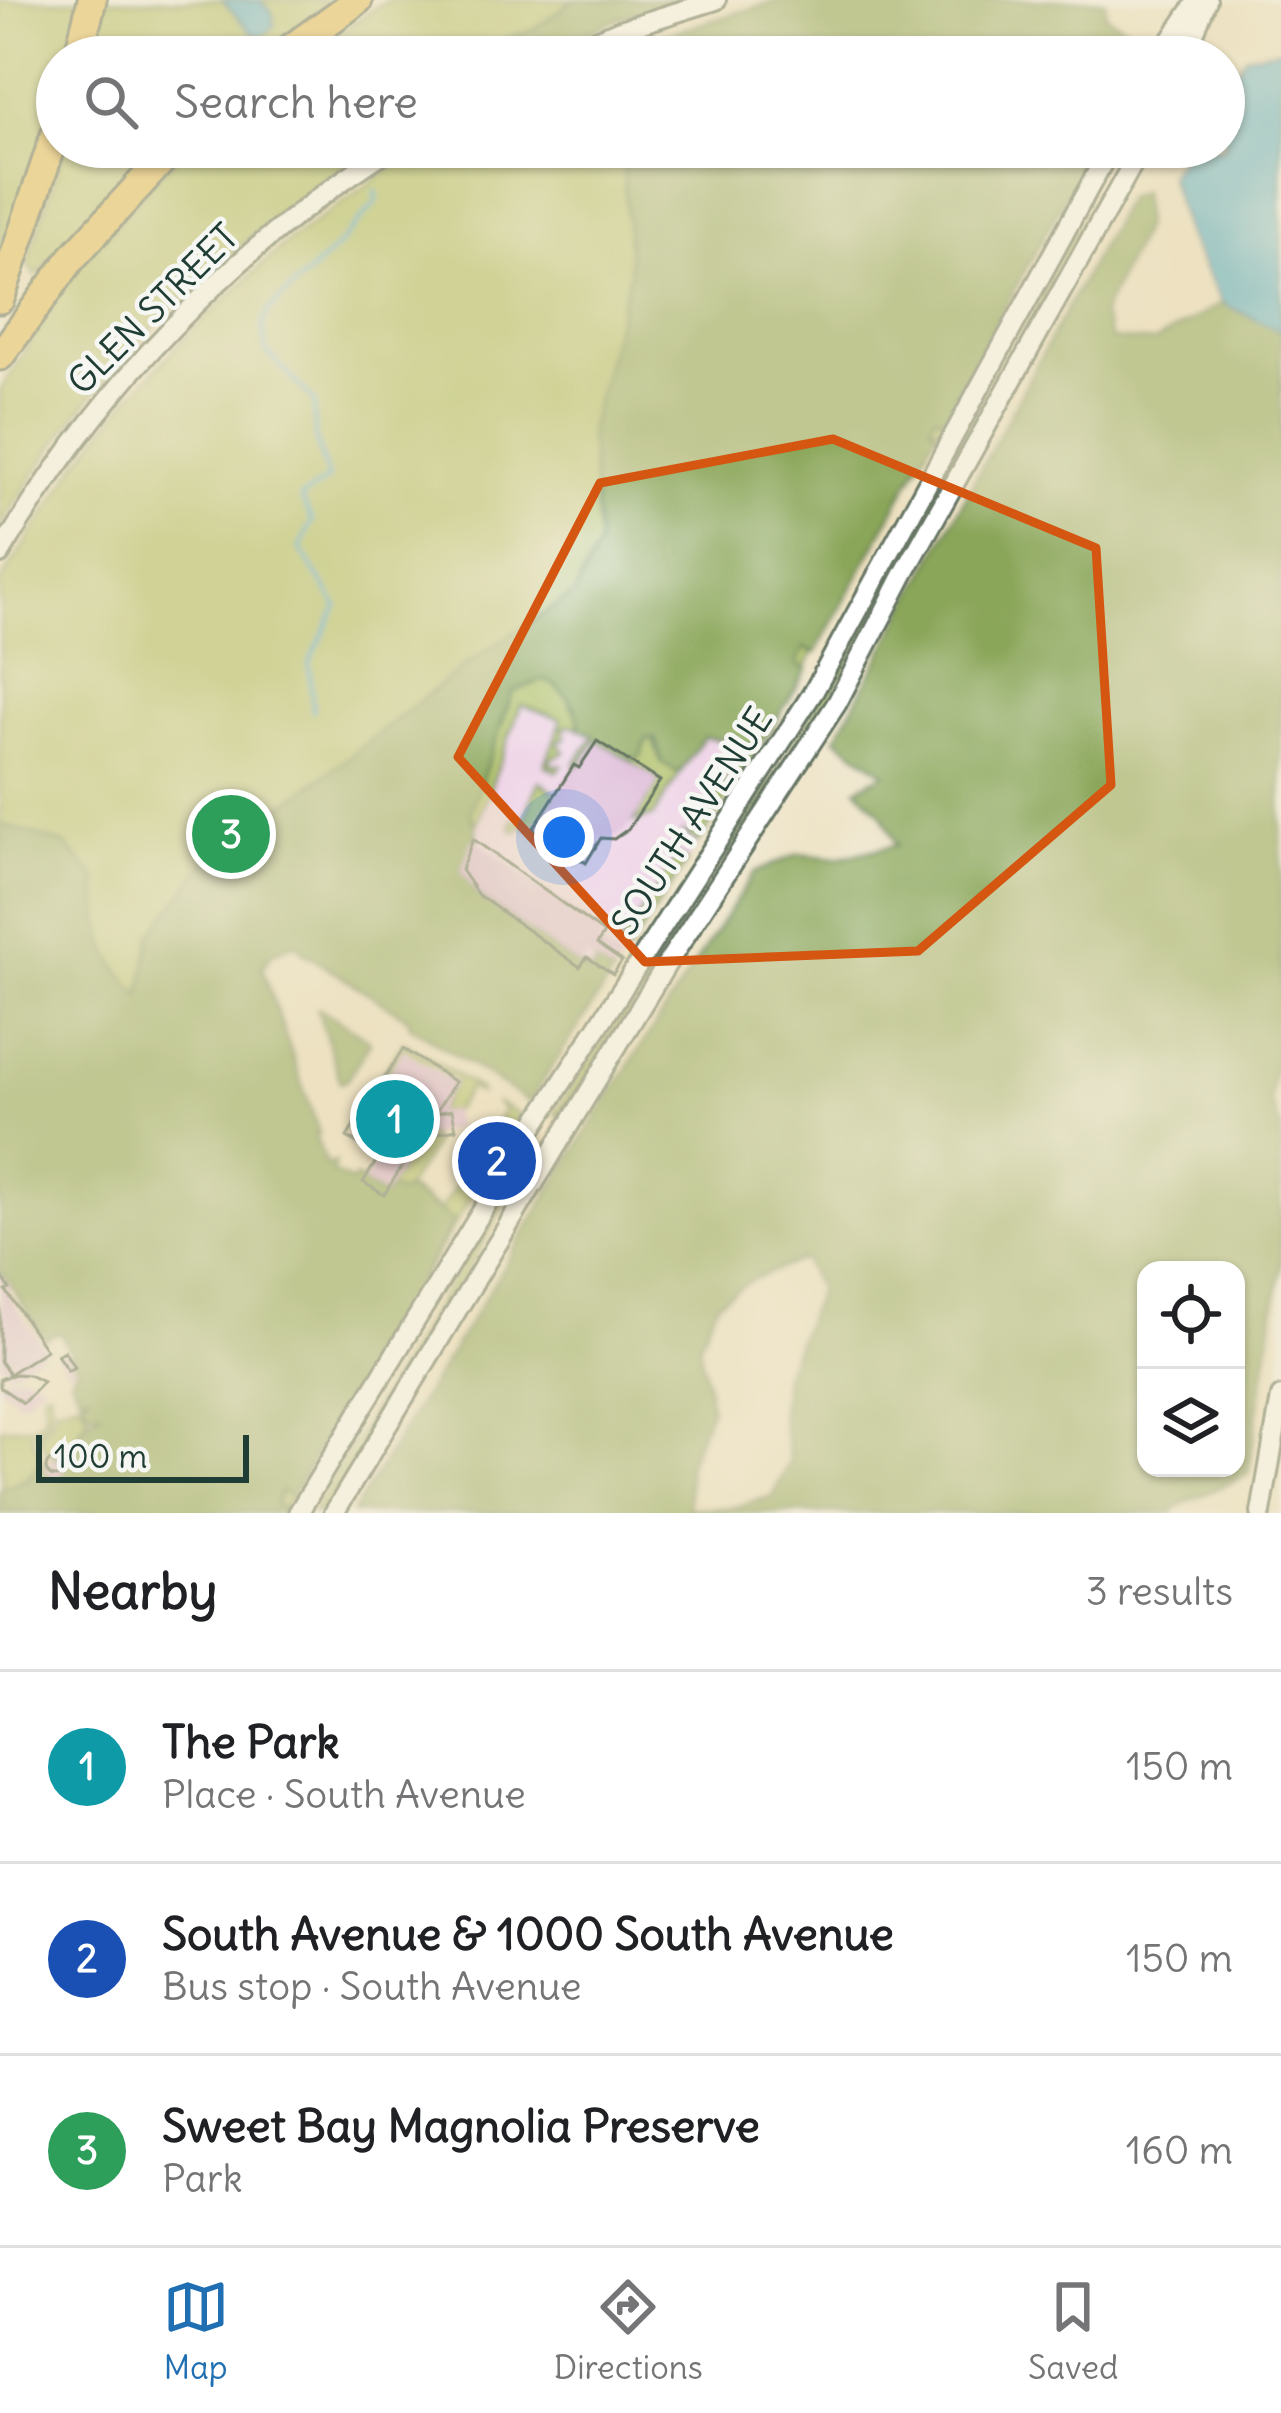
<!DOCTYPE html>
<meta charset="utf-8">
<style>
:root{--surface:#fff;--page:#f2f2f2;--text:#202124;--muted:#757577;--line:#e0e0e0;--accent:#1f6fb2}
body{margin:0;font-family:Delius,sans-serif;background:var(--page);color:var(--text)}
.controls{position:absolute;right:36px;bottom:36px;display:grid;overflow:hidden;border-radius:24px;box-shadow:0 3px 9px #0004}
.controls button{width:108px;height:108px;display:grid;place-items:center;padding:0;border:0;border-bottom:3px solid var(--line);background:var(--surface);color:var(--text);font:60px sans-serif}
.scale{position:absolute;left:36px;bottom:30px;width:213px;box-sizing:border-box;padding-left:12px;border:6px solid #1f3d34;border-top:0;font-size:33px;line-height:42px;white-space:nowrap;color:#1f3d34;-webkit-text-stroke:9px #f6f6f2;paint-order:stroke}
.you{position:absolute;left:564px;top:837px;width:42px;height:42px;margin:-30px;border:9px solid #fff;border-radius:50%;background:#1a73e8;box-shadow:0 0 0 18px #1a73e833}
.badge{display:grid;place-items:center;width:78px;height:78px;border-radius:50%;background:var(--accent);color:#fff;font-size:39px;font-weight:700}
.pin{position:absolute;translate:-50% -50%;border:6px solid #fff;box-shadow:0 3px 12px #0006}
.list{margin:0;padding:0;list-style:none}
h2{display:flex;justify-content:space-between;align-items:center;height:156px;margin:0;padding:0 48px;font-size:51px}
h2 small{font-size:39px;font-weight:400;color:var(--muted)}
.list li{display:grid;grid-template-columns:78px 1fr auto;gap:36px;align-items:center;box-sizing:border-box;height:192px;padding:0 48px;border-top:3px solid var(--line)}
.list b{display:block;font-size:45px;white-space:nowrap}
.list p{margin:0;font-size:39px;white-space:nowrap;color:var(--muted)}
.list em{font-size:39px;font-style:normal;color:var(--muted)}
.icon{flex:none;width:66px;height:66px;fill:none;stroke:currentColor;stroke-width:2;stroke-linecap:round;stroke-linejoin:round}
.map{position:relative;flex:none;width:1281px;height:1513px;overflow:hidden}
.search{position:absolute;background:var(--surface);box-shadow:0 3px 9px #0004;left:36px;right:36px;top:36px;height:132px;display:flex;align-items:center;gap:30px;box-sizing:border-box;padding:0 42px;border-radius:66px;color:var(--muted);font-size:45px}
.sheet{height:732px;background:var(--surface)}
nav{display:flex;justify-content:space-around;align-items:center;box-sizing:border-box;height:168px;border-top:3px solid var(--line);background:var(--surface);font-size:33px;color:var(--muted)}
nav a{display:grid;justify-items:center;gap:6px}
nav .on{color:var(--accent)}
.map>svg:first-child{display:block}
.built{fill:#efd0e6}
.green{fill:#adbf62;stroke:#667e4b;stroke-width:3}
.forest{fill:#8aa658;stroke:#547246;stroke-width:3;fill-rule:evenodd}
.water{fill:#4baaca;stroke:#35747f;stroke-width:3}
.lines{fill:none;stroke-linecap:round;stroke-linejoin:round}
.stream{stroke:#4baaca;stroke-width:4.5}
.building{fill:#dcb3d7}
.minor-casing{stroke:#677665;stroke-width:24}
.highway-casing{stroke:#677665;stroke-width:33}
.minor{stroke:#fff;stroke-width:18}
.highway{stroke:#ebc669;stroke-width:27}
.marked{fill:none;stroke:#d45610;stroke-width:9;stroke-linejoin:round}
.labels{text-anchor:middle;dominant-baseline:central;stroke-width:9;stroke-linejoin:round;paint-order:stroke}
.street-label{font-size:36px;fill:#1f3d34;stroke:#f6f6f2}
</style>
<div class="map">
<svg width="1281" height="1513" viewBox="0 0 1281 1513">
<rect width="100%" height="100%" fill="#f6f6f2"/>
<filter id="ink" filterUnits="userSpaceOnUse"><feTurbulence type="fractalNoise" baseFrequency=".00833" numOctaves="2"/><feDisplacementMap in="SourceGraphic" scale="24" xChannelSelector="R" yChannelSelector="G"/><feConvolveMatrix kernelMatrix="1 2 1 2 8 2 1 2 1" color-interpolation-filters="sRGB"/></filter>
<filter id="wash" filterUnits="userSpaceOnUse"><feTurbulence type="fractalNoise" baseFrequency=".004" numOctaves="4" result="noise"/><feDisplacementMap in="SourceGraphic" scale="48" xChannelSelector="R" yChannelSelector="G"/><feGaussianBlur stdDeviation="2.7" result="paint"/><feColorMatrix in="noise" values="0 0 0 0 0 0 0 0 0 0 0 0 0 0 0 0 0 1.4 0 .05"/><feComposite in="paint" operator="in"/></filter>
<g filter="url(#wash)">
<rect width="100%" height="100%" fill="#ede1c1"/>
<polygon class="built" points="513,692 768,736 606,985 478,895 461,870"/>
<g class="green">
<polygon points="0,0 85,0 71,57 57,57 57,101 0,272"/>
<polygon points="105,0 334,0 257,57 91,57"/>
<polygon points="388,0 677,0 621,18 530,57 300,57"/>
<polygon points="64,147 159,147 36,276 27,264"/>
<path d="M189 147H372C260 222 155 313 73 420 46 454 24 492 0 527V391L71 274 159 174Z"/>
<polygon points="421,147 1093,147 768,736 570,704 580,717 580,729 572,725 563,727 566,739 561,738 558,743 565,752 550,759 551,765 562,765 557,772 545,765 562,719 521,705 476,826 470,818 461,870 478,895 606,985 529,1102 410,1026 409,1019 303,952 296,943 272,954 262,968 319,1133 315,1135 326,1165 335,1162 332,1172 352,1182 355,1177 384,1195 420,1137 430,1135 433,1145 406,1188 440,1210 476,1155 467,1145 479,1149 487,1138 501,1147 281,1513 0,1236 0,583 78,463 127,400 190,332 287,242"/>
<polygon points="1122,147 1130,147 1010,366 1049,280"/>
<polygon points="958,459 813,730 728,859 724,859 807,723 946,470"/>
<polygon points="652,738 661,762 675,772 682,770 653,816 633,822 659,781 625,758 636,760 642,754 646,740"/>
<polygon points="735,753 743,774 698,843 681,832 691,835 732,771 725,762"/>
<polygon points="539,781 556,793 582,861 580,864 522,825 516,832 511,828 513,819 523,822"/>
<polygon points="669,851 687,861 627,953 619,947 676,859"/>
<path d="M651 970C626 1020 599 1075 561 1117L555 1113Z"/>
<polygon points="403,1042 480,1090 480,1094 469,1088 454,1110 435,1114 455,1082 379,1087 375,1084"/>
<polygon points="496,1102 521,1115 503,1144 489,1135 504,1110"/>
<polygon points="507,1187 510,1189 487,1237 323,1513 312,1513"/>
<path d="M49 1390C55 1411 48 1423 31 1435L42 1459 29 1477 3 1489 0 1428 34 1426 44 1415 43 1392Z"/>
<path d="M79 1401 89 1417C73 1436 80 1448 48 1453L38 1435 51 1421 56 1407Z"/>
</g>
<g class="forest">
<polygon points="573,0 677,0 621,18 530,57 468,57 484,46 536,28"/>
<polygon points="780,0 1105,0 1106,16 1153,41 1144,57 631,57 636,43"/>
<path d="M622 147H1093L944 418 935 415 931 426 938 429 816 653 804 648 797 664 807 670 743 774 735 753 747 748V744L704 737 682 770 676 772 661 762 656 740 652 738 646 740 642 754 636 760 625 758 597 741 579 768 574 765 594 736 580 729C579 708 563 685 542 680L513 692 470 813 476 826V841L461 870 478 895 576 964 592 974 597 963 613 974 529 1102 410 1026 409 1019 303 952 296 943 272 954 262 968 319 1133 315 1135 326 1165 335 1162 332 1172 352 1182 355 1177 384 1195 388 1189 402 1193 405 1189 454 1221 291 1496 281 1491 275 1504 284 1509 281 1513H0V1490L29 1478 41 1460 47 1464 50 1476 62 1474 64 1466 54 1459 52 1452C83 1444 77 1422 102 1412H89L82 1399 91 1393 80 1396 71 1378 77 1367 62 1335 55 1333 45 1339 0 1269V824L65 844 97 879C98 931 104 959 141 996L151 935 208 860 340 764 468 663 574 594 598 545 589 430 630 271Z"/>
<path d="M1141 191 1144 226 1102 313 1111 339 1154 342 1222 303 1281 331V1021L1270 1100 1281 1128V1268L1248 1475 1178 1506 1172 1513H352L603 1105 754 873 798 854 836 858 897 845 882 814 857 788 885 773 836 738 1126 198ZM803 1259 818 1289 784 1375 781 1412 790 1461 773 1496 730 1508H689L688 1463 711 1407 699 1344 717 1302 751 1280ZM1146 1270H1236V1468H1146Z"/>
<polygon points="320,1008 368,1039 370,1043 346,1081 340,1082 339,1077 317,1009"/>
</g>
<g class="water">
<polygon points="222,0 260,0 272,12 274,26 264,35 253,34"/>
<polygon points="1281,49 1281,331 1222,303 1187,237 1168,175 1186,147 1224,147 1224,89 1246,55"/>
</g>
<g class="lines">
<polyline class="stream" points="313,711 309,664 337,606 300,548 312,521 301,498 328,479 315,437 314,401 266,351 262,326 268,311 335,249 377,201 376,191"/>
</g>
<g id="blocks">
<g class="building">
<polygon points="597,741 660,781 628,829 614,839 601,838 586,863 533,829 574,765 579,768"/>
<polygon points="473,839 604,933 597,944 622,961 613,974 587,957 580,967 478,895 461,870"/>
<polygon points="403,1049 455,1082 435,1113 452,1110 456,1129 420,1137 384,1195 363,1182 379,1157 347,1137"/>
<polygon points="0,1273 10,1289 6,1291 46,1350 9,1374 0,1361"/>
<polygon points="64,1351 74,1367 68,1371 57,1355"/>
<polygon points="15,1374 29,1375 43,1382 23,1403 0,1387 0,1379"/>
<circle cx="55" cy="1468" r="9"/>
</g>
</g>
</g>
<g filter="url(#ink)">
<use href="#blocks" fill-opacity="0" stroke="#677665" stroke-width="3"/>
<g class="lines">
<defs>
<g id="minor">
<polyline points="556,57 620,30 716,0"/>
<polyline points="1160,57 1198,0"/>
<polyline points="1185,57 1207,0"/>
<path d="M0 554C98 390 231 249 393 147"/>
<polyline points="298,1513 534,1126 814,691 1111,147"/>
<polyline points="334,1513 666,965 837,703 905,572 1142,147"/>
<polyline points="1261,1513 1281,1397"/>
</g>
<g id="highway">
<polyline points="78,57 92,0"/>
<polyline points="279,57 358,0"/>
<polyline points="0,299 57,129"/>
<polyline points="0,356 72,258 174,147"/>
</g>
</defs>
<use href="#minor" class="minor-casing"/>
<use href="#highway" class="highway-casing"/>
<use href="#minor" class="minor"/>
<use href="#highway" class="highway"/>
</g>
</g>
<path d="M0 0H1281V1513H0ZM833 439 1096 548 1111 785 918 951 645 962 458 757 600 483Z" fill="#ede1c1" fill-opacity=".55" fill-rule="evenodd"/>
<path class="marked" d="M833 439 1096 548 1111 785 918 951 645 962 458 757 600 483Z"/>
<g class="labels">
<g class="street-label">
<text transform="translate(153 309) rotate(-45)">GLEN STREET</text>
<text transform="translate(692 821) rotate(-57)">SOUTH AVENUE</text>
</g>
</g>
</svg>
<div class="controls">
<button><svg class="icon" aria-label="locate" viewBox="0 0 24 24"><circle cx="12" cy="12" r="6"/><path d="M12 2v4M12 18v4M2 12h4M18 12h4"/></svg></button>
<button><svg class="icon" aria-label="layers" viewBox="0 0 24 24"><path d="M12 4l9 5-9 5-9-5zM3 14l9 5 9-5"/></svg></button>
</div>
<div class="scale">100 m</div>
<div class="you"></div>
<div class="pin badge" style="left:395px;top:1119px;background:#0f9aa8">1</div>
<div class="pin badge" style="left:497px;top:1161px;background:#1a4fb4">2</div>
<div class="pin badge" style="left:231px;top:834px;background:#2e9e5b">3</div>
<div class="search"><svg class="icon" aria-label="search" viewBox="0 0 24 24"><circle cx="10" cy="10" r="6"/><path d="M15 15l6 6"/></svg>Search here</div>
</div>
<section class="sheet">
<h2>Nearby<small>3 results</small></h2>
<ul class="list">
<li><span class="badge" style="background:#0f9aa8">1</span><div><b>The Park</b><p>Place · South Avenue</p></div><em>150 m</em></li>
<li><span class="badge" style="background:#1a4fb4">2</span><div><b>South Avenue &amp; 1000 South Avenue</b><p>Bus stop · South Avenue</p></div><em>150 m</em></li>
<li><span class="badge" style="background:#2e9e5b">3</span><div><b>Sweet Bay Magnolia Preserve</b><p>Park</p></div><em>160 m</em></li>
</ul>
</section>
<nav>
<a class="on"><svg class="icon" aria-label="map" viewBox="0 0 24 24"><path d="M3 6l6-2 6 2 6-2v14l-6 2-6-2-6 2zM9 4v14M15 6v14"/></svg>Map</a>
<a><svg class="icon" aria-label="directions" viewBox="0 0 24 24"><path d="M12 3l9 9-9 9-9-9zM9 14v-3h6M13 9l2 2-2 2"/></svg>Directions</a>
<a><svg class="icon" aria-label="saved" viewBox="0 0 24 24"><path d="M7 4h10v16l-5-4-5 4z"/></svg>Saved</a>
</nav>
